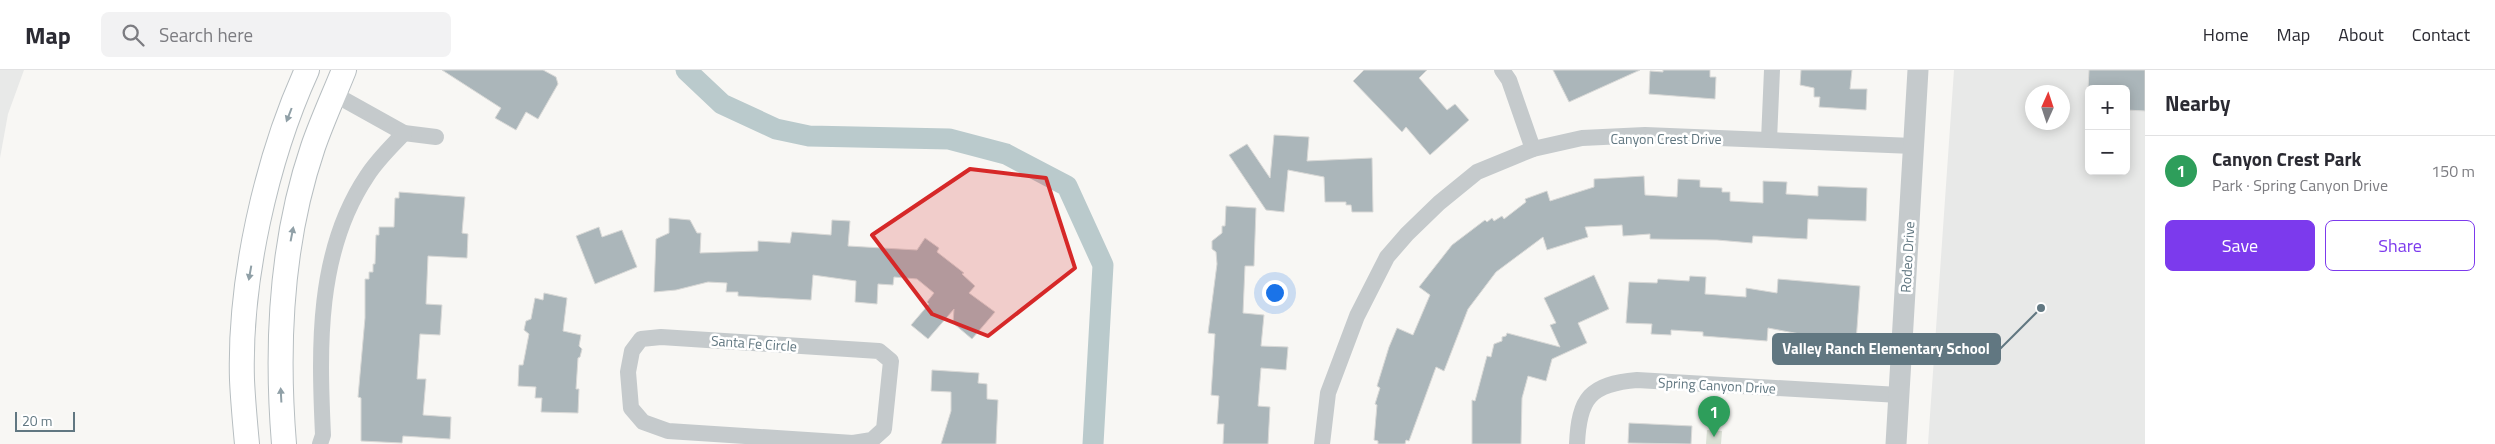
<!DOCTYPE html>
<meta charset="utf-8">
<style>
:root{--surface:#fff;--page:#f2f2f3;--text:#2b2b33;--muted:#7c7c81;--line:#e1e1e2;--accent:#7c3aed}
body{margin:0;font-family:"Titillium Web",sans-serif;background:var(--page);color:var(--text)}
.controls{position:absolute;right:15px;top:15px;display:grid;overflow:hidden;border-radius:8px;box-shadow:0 2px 12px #0003}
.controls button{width:45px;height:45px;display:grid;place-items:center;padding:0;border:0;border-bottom:1px solid var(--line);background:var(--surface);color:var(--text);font:25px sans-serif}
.compass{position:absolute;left:2025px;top:15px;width:45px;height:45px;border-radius:50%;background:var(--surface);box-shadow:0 2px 12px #0003;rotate:3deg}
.scale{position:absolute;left:15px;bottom:12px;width:60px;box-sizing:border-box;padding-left:5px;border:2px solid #617781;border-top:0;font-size:14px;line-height:18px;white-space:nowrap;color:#617781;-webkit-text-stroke:4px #fff;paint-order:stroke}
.you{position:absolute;left:1274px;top:222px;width:18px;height:18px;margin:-12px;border:4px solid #fff;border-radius:50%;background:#1a73e8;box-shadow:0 0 0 8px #1a73e833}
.badge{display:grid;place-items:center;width:32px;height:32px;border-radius:50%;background:var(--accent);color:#fff;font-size:16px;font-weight:700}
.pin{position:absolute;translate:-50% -41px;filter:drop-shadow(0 1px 2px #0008)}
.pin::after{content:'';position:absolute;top:26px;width:18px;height:15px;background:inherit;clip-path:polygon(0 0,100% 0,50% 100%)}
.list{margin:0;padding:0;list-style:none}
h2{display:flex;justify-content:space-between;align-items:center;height:65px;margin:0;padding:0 20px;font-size:21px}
h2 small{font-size:16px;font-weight:400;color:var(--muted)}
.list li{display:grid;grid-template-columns:32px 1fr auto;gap:15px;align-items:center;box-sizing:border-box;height:70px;padding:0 20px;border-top:1px solid var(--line)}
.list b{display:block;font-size:19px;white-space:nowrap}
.list p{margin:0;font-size:16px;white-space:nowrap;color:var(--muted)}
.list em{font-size:16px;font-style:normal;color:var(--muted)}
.actions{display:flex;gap:10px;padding:15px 20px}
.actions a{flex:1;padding:11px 0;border:1px solid var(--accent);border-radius:8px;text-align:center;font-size:18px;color:var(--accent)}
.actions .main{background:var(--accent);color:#fff}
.icon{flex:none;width:28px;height:28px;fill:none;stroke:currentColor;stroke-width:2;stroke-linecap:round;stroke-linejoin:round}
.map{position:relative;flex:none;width:2145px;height:374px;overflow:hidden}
header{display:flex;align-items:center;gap:30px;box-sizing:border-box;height:70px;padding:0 25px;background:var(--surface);border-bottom:1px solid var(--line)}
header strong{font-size:24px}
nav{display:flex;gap:28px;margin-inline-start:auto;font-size:18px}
.search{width:350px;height:45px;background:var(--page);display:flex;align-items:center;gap:12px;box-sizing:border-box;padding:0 18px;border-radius:8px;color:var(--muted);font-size:19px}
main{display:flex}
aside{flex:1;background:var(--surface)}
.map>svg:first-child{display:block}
.built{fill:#e8e9e8;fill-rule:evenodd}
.green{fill:#dae0d5}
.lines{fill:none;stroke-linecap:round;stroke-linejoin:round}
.canal{stroke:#bacacc;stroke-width:21}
.building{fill:#abb6ba;stroke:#d9d9d7}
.secondary-casing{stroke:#b7bec1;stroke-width:26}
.minor{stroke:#c5cacc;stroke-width:16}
.tertiary{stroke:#c5cacc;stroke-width:21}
.secondary{stroke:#fff;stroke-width:24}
.oneway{fill:#90a0a7}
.marked{fill:#d62828;fill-opacity:0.2;stroke:#d62828;stroke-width:4;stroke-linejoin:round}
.labels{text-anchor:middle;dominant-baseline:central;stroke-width:5;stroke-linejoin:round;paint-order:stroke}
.street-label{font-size:14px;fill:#617781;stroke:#fff}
.leader{fill:none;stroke:#617781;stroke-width:2}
.callout-dot{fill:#617781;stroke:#fff;stroke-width:2}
.callout{fill:#617781;stroke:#617781;stroke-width:2}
.callout-label{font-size:15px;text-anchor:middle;font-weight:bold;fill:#fff}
</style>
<header>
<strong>Map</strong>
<div class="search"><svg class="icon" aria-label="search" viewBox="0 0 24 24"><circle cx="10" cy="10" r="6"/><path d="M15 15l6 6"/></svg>Search here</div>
<nav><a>Home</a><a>Map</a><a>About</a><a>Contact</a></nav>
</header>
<main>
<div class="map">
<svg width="2145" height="374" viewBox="0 0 2145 374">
<rect width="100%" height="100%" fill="#f8f7f4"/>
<g class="built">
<polygon points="0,0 24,0 8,44 0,88"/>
<path d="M1954 0H2145V374H1928ZM2089 19H2126V101H2089ZM2032 22H2062V52H2032Z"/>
</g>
<polygon class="green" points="1707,360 1722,361 1721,374 1706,374"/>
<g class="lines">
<polyline class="canal" points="686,0 722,34 776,59 809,66 949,69 1006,84 1067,116 1103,195 1093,374"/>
</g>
<g class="building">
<polygon points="442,0 543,0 556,7 558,14 538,49 526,42 516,60 495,48 501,38"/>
<polygon points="1364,0 1427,0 1419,8 1447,40 1455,34 1469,50 1430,85 1406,57 1402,62 1353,11"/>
<polygon points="1553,0 1640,0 1569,32"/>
<polygon points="1663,0 1710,0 1710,7 1716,7 1715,29 1649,24 1650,1 1663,2"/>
<polygon points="1801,0 1852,0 1850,19 1867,19 1866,40 1819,37 1820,27 1814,27 1814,18 1800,15"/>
<polygon points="2089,0 2145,0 2145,41 2126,40 2126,19 2088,19"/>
<polygon points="1274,65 1309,67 1307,91 1372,88 1373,142 1352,142 1351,135 1346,135 1346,132 1325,132 1324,107 1288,100 1284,142 1266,140 1229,85 1247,74 1270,108"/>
<polygon points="1644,106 1645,125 1677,127 1678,109 1700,110 1700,117 1722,118 1722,122 1730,122 1730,131 1763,133 1763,111 1787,112 1786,124 1818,126 1818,116 1867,118 1866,151 1808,149 1807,169 1753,166 1752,173 1717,170 1650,169 1650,164 1623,166 1622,155 1585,157 1588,167 1547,180 1543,167 1496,202 1468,239 1444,301 1436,297 1409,371 1406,370 1405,374 1378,374 1378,371 1374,370 1377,335 1375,334 1380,318 1377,316 1389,277 1397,258 1413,265 1430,225 1419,217 1452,175 1485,150 1487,152 1492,148 1494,151 1502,146 1504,149 1526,132 1525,129 1547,121 1550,131 1594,117 1594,109"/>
<polygon points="399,122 465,127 462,163 468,164 467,188 428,186 426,234 442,235 440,265 420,264 417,309 426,309 423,345 451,347 450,369 403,366 402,373 361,371 361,328 358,327 365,248 365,209 369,209 369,202 373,202 373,194 375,194 376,165 379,165 379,157 394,157 395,128 399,128"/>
<polygon points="1226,136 1256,138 1254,196 1245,196 1243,243 1264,245 1261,276 1288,277 1286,300 1261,298 1258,336 1270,337 1268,374 1223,374 1224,354 1217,354 1219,326 1211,325 1215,264 1208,263 1217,194 1216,182 1212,179 1212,171 1222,163 1222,156 1225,156"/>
<polygon points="669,148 690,150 697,163 701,163 700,183 758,181 758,171 790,173 792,162 831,165 832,150 850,151 848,176 917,180 925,168 939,178 937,182 964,203 962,204 975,216 969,223 995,242 972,269 953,253 954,239 928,269 911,255 929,234 927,232 934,223 917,209 894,207 893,215 878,214 877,234 855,232 856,211 813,205 811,230 738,226 738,222 726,222 727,213 708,212 676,220 654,222 656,169 669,163"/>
<polygon points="599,157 602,167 622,160 637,197 595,214 576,166"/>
<polygon points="1594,205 1609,239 1578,253 1587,273 1552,289 1546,311 1528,306 1522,328 1521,374 1472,374 1472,330 1475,331 1487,286 1491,287 1494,274 1502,271 1502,267 1506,266 1507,263 1560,277 1550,255 1556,253 1544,228"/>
<polygon points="1690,206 1706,207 1705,224 1746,227 1746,218 1777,223 1778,209 1860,216 1856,272 1826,269 1825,275 1805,273 1805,265 1768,258 1767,271 1703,266 1703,262 1671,260 1671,265 1651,264 1652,254 1626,253 1629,212 1657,213 1658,209 1689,211"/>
<polygon points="544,223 567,228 563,261 581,265 579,276 582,279 580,287 578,288 576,319 579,319 578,343 541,342 542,328 535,328 536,317 518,316 519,295 523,295 529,264 524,260 526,251 531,249 535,228 543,230"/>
<polygon points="932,300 979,303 978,313 987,314 987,329 998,330 996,374 941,374 951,341 951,322 931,321"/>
<polygon points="1629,353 1692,356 1691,374 1628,373"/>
</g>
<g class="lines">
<defs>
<g id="secondary">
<path d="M247 374C245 353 243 331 242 310 239 211 266 90 307 0"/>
<path d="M284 374C276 276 281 171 313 77 322 51 334 25 344 0"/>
</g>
</defs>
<use href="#secondary" class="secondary-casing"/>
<g class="minor">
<polyline points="1502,0 1509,10 1533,79"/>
<polyline points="334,24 404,63 436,67"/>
<polyline points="1769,70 1772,0"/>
<polygon points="661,267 879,281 891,291 884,359 872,370 853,373 668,361 643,352 631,338 628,302 632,281 641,269"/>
<path d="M320 374 323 365C319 278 316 182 367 106 377 90 391 77 404 63"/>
<polyline points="1322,374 1328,323 1357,246 1387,187 1407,164 1439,133 1477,102 1533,79 1582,68 1645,65 1913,76"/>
<path d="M1577 374C1579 328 1590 314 1637 310L1899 325"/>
</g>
<polyline class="tertiary" points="1896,374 1918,0"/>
<use href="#secondary" class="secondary"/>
</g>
<defs><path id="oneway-solid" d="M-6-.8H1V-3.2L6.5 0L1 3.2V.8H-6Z" transform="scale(1.25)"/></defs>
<g class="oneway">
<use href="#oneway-solid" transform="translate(289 45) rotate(111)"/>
<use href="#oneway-solid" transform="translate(292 164) rotate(-79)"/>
<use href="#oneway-solid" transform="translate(250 203) rotate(100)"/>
<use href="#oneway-solid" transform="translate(281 325) rotate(-93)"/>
</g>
<path class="marked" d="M970 99 1046 108 1075 198 988 266 932 244 872 165Z"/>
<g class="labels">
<g class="street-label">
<text x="1666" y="68">Canyon Crest Drive</text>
<text transform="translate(1907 187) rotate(-87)">Rodeo Drive</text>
<text transform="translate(754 273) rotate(4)">Santa Fe Circle</text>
<text transform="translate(1717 315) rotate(3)">Spring Canyon Drive</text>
</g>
</g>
<path class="leader" d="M2041 238L2000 279"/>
<circle class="callout-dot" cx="2041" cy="238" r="5"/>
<rect class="callout" x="1773" y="264" width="227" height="30" rx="5"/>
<g class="callout-label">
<text x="1886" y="284">Valley Ranch Elementary School</text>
</g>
</svg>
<div class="controls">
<button>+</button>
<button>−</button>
</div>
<svg class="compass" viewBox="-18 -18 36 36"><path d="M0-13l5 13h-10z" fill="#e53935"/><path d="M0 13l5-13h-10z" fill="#7c7c81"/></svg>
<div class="scale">20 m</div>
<div class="you"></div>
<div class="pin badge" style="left:1714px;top:367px;background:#2e9e5b">1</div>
</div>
<aside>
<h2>Nearby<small></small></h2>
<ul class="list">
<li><span class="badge" style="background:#2e9e5b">1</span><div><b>Canyon Crest Park</b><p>Park · Spring Canyon Drive</p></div><em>150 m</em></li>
</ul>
<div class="actions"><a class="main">Save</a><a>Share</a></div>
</aside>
</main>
